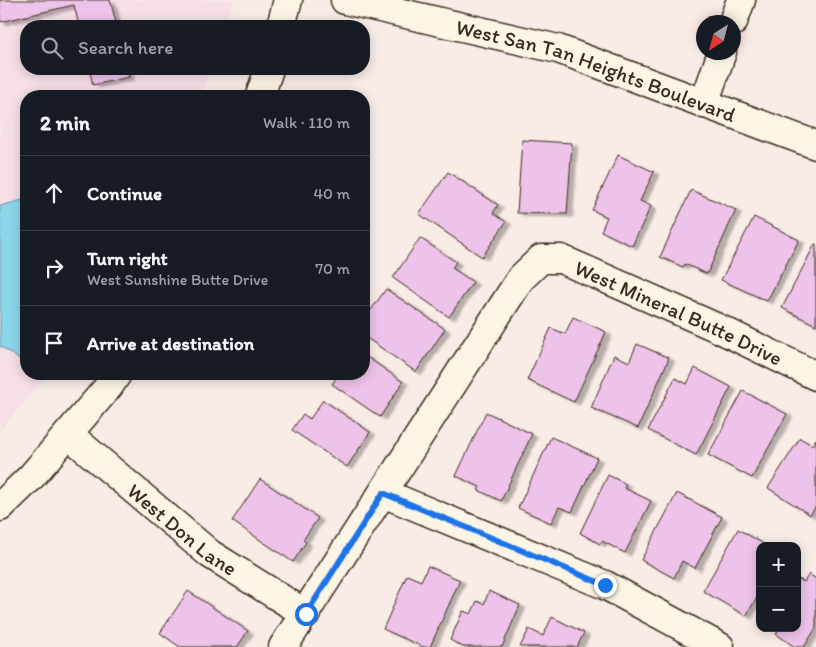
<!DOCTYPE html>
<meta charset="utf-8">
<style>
:root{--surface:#171b24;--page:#20242c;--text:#f1f3f6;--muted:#9ea1a6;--line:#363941}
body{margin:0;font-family:Itim,sans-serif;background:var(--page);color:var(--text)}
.controls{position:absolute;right:15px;bottom:15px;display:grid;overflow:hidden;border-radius:10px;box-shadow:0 2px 12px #0003}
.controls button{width:45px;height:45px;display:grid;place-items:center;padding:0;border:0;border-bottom:1px solid var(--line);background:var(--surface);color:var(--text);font:25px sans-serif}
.compass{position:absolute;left:696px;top:15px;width:45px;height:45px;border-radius:50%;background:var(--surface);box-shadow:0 2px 12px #0003;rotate:216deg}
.stop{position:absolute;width:15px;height:15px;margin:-11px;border:4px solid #1a73e8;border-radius:50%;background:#fff}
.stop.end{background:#1a73e8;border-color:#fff;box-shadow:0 1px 5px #0008}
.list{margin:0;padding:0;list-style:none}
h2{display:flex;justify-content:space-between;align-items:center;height:65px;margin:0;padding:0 20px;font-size:21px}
h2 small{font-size:16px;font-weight:400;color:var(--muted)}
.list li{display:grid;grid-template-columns:32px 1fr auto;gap:15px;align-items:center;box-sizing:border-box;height:75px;padding:0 20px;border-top:1px solid var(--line)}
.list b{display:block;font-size:19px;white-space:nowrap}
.list p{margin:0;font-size:16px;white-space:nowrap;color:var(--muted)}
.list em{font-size:16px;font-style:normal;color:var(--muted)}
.icon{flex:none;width:28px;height:28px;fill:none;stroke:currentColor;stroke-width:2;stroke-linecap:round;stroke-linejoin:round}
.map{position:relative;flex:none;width:816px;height:647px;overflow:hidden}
.search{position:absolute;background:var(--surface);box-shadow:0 2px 12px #0003;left:20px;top:20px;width:350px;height:55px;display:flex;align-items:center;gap:12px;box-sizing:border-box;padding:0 18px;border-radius:20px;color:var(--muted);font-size:19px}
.panel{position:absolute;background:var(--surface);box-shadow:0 2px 12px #0003;left:20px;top:90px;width:350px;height:290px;border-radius:20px}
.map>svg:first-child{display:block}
.built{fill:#f6dfe7}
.water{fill:#8cd6ec;stroke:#6c919a}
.building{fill:#eec3ea;stroke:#3b2a1e;filter:url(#shadow)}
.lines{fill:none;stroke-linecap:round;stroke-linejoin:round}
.minor-casing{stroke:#3b2a1e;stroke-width:31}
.tertiary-casing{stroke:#3b2a1e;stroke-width:31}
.minor{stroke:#fcf5e5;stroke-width:28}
.tertiary{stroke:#fcf5e5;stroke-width:28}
.route{stroke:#1a73e8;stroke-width:6}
.labels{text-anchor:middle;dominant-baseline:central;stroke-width:4;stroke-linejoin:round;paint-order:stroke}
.street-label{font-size:21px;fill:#3b2a1e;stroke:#fcf5e5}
</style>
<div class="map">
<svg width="816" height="647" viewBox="0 0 816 647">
<defs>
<filter id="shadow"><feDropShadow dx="5.5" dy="3" stdDeviation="1" flood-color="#0004"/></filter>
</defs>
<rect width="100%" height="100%" fill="#f9ebe6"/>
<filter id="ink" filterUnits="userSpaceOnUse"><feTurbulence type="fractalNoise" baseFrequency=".02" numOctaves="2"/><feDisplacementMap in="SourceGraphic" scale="10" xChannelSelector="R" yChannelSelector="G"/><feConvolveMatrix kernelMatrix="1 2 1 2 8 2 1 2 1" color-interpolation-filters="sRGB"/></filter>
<g filter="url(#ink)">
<polygon class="built" points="0,0 234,0 225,26 26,26 26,69 210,69 200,96 26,96 26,374 48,374 0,430"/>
<polygon class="water" points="26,199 26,364 0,346 0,206"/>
<g class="building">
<polygon points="0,0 110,0 117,26 79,26 74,5 0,22"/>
<polygon points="89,69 127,69 129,77 93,85"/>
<polygon points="522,140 572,143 567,214 517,213"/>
<polygon points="618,155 654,172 640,201 651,206 632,246 601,231 607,217 592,210"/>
<polygon points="448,172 498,205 493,213 506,222 482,257 419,214"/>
<polygon points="691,190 736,210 707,274 685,264 683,267 660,257"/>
<polygon points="754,217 799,240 767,301 721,280"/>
<polygon points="420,238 456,262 452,268 473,282 449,317 393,278"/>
<polygon points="815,244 816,244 816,325 782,308"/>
<polygon points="386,289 445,329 416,372 364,336 364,315 366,317"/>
<polygon points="573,317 606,332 574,402 527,380 551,328 565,334"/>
<polygon points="637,344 669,358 638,428 591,408 614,355 629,362"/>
<polygon points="364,355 403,382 380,417 332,384 339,374 364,374"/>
<polygon points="695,368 731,387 696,455 648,430 675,378 687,384"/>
<polygon points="743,391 787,414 752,478 708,455"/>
<polygon points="323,400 370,432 347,467 292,430 303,414 310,419"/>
<polygon points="486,412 532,434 501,501 478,490 480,487 456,476"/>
<polygon points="551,437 597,458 572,512 559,507 551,523 518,508"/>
<polygon points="800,438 812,445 816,439 816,506 810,515 768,488"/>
<polygon points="608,475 626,484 624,488 651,501 625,553 602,541 600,544 580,533"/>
<polygon points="260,479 318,518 303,540 306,542 293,562 232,521"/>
<polygon points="677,493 722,517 695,568 682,561 674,578 641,560"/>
<polygon points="738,529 767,546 760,546 760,592 746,616 703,591"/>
<polygon points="428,566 460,580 430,647 423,647 383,629 407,575 421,581"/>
<polygon points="809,574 816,579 816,628 804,647 795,647 776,634 780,628 797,628 797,578 804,582"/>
<polygon points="188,591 248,631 237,647 180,647 160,633"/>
<polygon points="489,591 520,605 502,647 463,647 450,640 463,611 471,614 477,601 484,604"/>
<polygon points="552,617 584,633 577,647 520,647 529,629 543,636"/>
</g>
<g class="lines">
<defs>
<g id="minor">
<polyline points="733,22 741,0"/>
<polyline points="704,104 722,52"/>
<path id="s1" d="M68 434 210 554 306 614"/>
<polyline points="383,493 605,585 720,647"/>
<path id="s2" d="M283 647 521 278 541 259H561L720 329 816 376"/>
</g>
<g id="tertiary">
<path id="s3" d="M345 0 558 49 816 145"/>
<polyline points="281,26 288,0"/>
<polyline points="260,96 269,69"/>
<polyline points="0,507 31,477 109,386 117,374"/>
</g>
</defs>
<use href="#minor" class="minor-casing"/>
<use href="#tertiary" class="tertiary-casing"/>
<use href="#minor" class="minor"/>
<use href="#tertiary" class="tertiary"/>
</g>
</g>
<g class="lines" filter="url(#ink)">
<polyline class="route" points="306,614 383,493 605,585"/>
</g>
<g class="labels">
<g class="street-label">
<text stroke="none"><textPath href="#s3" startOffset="261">West San Tan Heights Boulevard</textPath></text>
<text stroke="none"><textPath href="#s2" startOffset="616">West Mineral Butte Drive</textPath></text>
<text stroke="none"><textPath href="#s1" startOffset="149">West Don Lane</textPath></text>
</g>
</g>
</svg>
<div class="controls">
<button>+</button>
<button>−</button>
</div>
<svg class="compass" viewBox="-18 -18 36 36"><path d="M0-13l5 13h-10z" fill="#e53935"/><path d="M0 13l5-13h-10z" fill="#9ea1a6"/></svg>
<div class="stop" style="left:306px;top:614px"></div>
<div class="stop end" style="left:605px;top:585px"></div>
<div class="search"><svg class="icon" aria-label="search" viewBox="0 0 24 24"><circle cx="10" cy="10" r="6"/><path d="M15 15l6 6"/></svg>Search here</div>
<section class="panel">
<h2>2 min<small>Walk · 110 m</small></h2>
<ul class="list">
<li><svg class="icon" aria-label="ahead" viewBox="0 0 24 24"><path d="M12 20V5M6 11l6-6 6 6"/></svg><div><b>Continue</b></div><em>40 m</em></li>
<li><svg class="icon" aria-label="right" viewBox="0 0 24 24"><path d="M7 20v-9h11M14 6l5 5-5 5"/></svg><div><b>Turn right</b><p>West Sunshine Butte Drive</p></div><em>70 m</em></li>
<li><svg class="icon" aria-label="arrive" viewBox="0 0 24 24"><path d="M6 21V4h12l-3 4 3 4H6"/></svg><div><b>Arrive at destination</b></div></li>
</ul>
</section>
</div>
